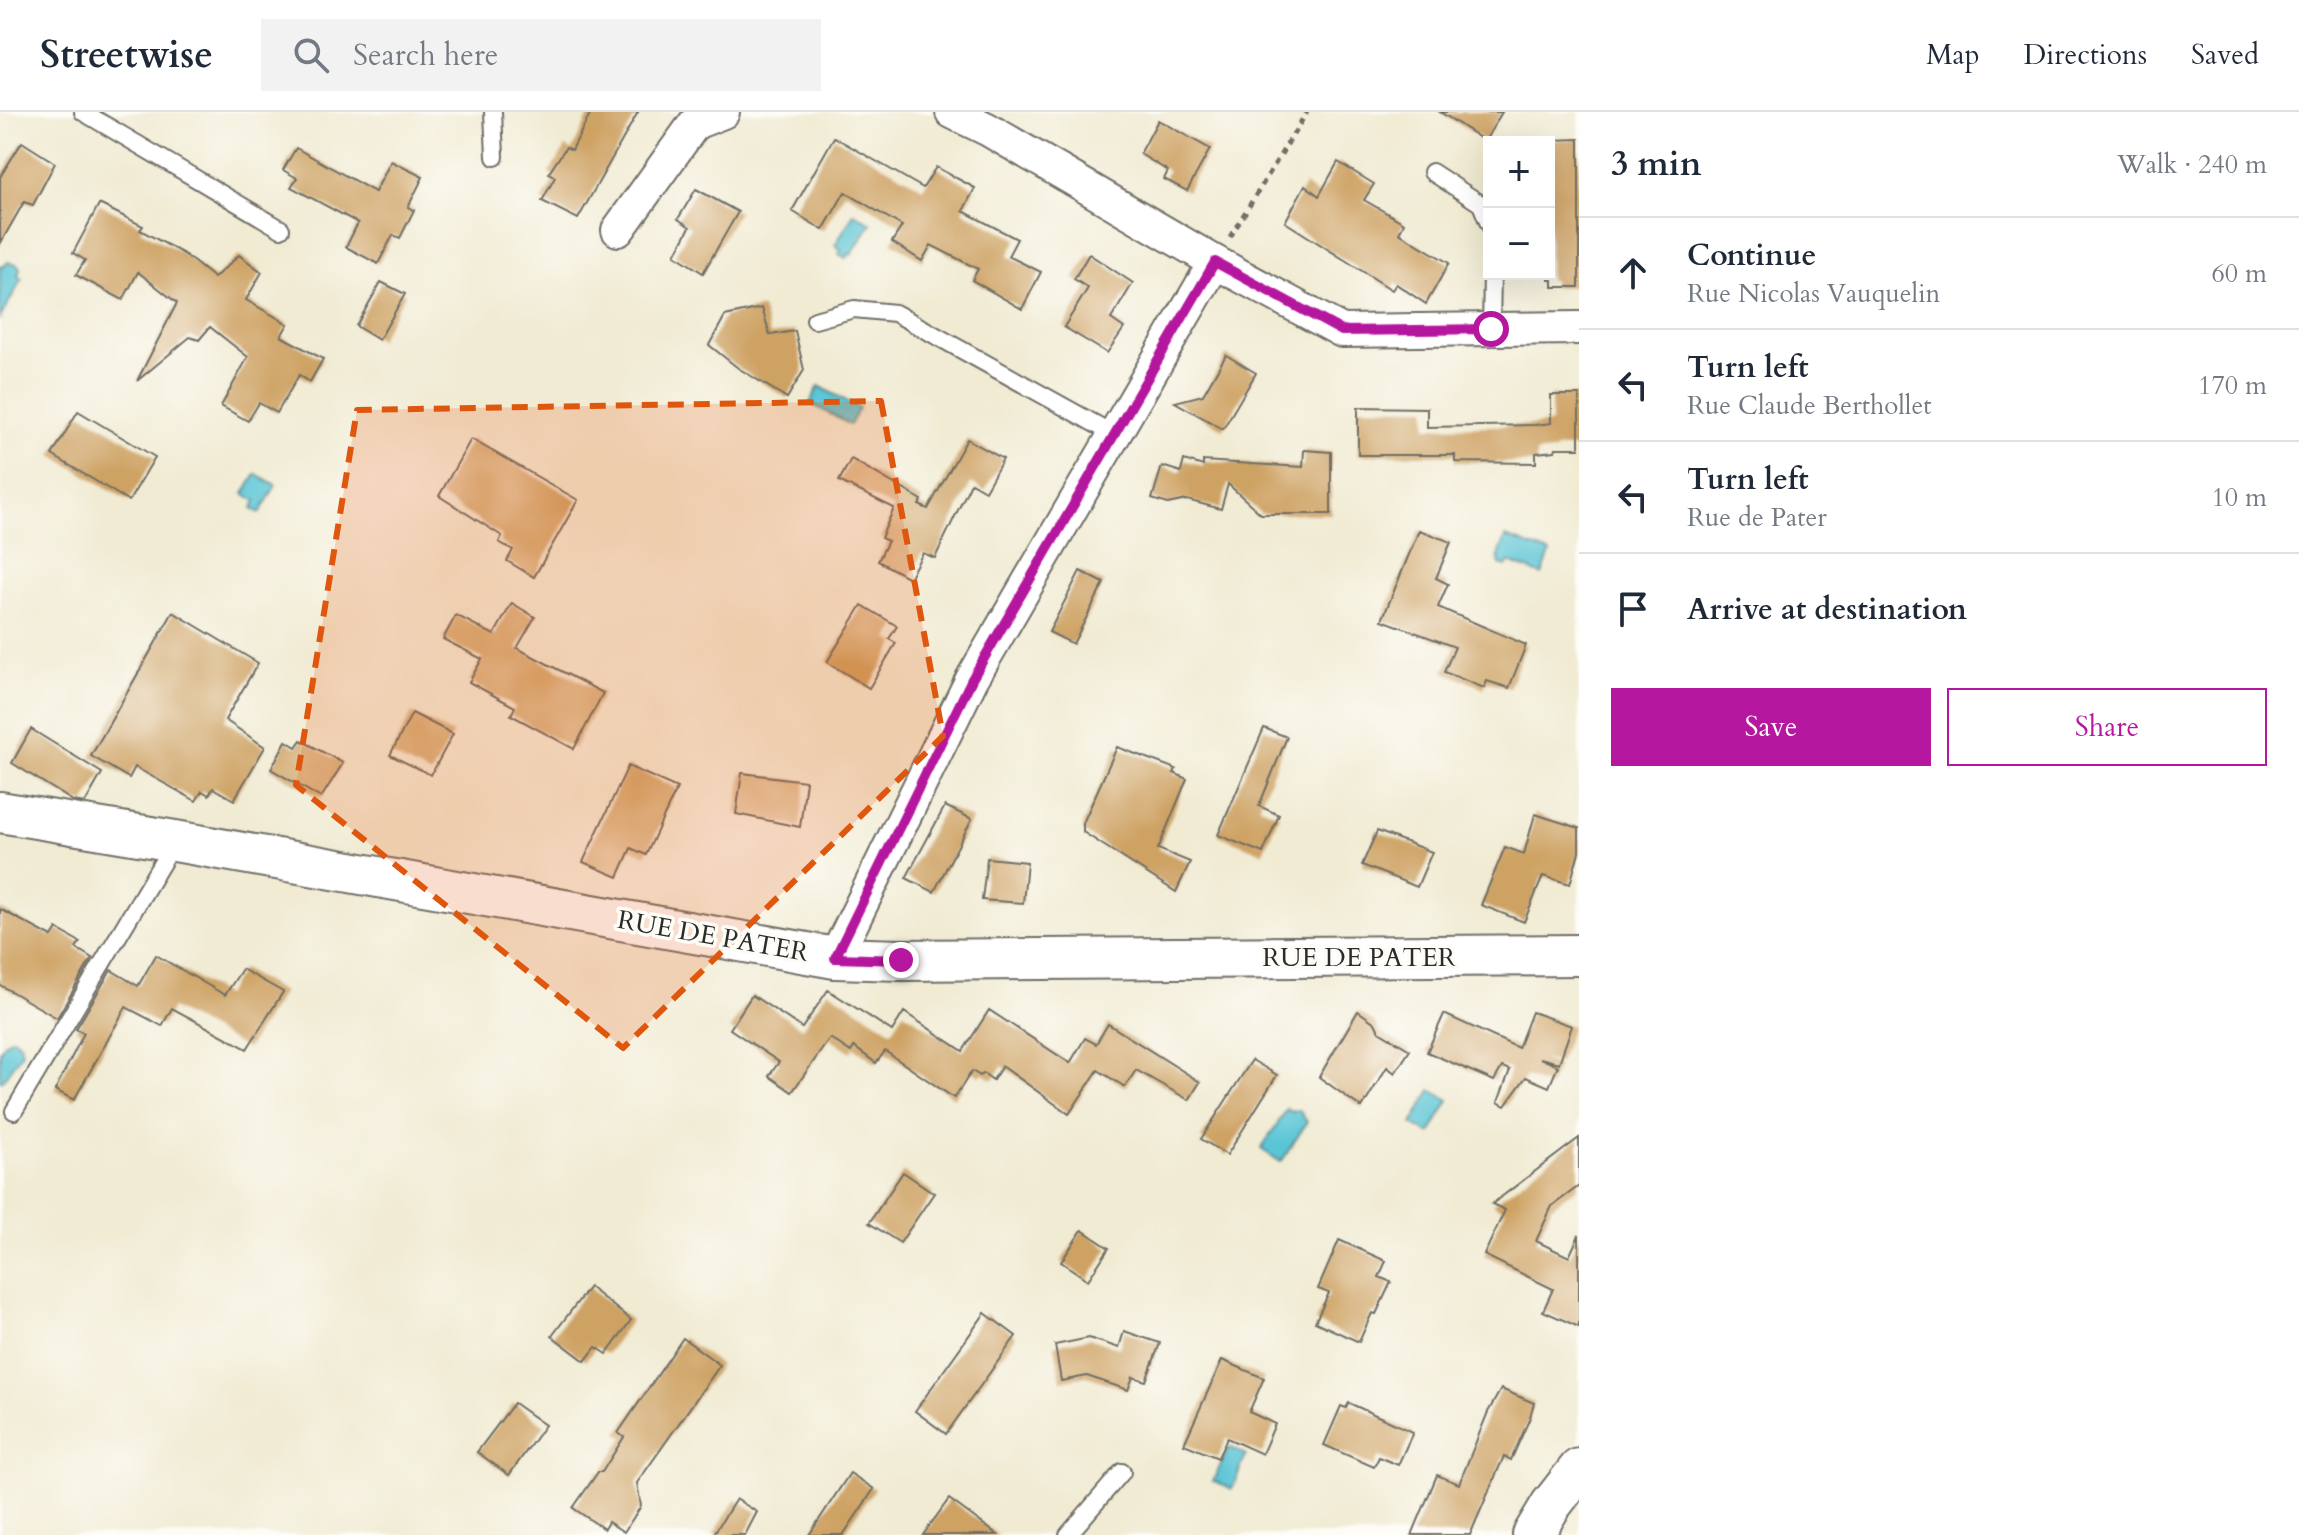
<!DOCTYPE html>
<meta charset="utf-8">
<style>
:root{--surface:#fff;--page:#f2f2f3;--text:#1f2937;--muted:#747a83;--line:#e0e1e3;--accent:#b5179e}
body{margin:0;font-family:Cardo,serif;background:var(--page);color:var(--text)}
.controls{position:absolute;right:24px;top:24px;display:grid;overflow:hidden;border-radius:0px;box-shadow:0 8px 32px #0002}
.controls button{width:72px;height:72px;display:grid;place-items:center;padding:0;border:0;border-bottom:2px solid var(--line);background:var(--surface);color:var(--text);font:40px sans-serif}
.stop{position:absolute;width:24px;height:24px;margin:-18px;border:6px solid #b5179e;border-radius:50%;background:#fff}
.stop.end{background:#b5179e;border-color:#fff;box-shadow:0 2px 8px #0008}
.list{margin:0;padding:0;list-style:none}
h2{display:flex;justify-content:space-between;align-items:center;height:104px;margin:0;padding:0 32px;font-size:34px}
h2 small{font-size:26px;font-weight:400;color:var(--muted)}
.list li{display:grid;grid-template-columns:52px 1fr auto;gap:24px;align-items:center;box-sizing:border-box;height:112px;padding:0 32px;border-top:2px solid var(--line)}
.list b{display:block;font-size:30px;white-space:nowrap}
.list p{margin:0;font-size:26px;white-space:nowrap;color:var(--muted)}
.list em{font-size:26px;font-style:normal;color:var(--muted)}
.actions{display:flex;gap:16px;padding:24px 32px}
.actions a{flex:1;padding:18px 0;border:2px solid var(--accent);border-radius:0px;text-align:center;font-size:28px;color:var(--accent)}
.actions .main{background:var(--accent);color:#fff}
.icon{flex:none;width:44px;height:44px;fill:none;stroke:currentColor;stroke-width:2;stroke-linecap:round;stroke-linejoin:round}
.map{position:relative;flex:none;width:1579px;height:1423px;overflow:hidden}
header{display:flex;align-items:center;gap:48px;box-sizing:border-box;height:112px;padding:0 40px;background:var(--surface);border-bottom:2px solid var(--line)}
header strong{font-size:38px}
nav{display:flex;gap:44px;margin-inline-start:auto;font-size:28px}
.search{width:560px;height:72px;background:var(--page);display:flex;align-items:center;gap:20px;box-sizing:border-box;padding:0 28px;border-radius:0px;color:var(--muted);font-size:30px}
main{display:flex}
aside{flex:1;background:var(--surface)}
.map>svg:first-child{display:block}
.water{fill:#5ac5d5;stroke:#427880;stroke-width:2}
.building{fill:#cea263}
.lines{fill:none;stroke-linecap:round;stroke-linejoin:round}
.service-casing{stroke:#706e66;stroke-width:20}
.minor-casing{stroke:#706e66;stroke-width:36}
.tertiary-casing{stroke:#706e66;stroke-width:44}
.path{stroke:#706e66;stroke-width:5;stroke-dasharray:6 6;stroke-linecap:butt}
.service{stroke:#fff;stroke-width:16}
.minor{stroke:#fff;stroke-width:32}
.tertiary{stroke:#fff;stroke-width:40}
.route{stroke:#b5179e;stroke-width:10}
.marked{fill:#df570e;fill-opacity:0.2;stroke:#df570e;stroke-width:6;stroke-dasharray:16 10;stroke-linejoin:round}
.labels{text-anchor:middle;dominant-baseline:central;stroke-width:7;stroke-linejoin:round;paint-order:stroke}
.street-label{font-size:26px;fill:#2b2b2b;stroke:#fdfcf7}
</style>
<header>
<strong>Streetwise</strong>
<div class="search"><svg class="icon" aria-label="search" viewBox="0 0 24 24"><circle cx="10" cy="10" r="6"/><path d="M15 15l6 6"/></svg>Search here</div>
<nav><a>Map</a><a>Directions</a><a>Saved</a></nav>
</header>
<main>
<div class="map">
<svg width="1579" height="1423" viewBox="0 0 1579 1423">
<rect width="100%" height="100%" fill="#fdfcf7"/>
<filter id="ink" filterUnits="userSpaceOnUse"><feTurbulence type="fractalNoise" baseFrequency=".0125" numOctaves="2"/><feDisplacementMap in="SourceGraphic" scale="16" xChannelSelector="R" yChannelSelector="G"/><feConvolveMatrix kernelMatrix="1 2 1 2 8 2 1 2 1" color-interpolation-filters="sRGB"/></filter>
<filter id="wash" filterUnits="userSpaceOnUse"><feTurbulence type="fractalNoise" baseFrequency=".006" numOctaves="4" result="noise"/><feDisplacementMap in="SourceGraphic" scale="32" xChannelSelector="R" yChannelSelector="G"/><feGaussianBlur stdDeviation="1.8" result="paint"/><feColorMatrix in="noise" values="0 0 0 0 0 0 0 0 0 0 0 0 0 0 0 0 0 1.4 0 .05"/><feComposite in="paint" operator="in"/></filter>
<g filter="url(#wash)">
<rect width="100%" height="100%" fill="#f1ebd3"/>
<g class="water">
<polygon points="854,101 871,111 851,143 848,141 846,146 839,142 841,137 835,133"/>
<polygon points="8,150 17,152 20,156 18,164 22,167 0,206 0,154 3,155"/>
<polygon points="819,274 859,296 850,313 810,291"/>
<polygon points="256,362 276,373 260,401 252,397 256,389 244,382"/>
<polygon points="1506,425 1550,441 1542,463 1509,450 1506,455 1499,452 1500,447 1498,446"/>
<polygon points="13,926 20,931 22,940 2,969 0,968 0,939 5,930"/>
<polygon points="1431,978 1449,988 1430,1022 1412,1012"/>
<polygon points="1287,997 1291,1000 1299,998 1307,1010 1281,1050 1261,1037"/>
<polygon points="1229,1335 1246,1343 1232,1377 1213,1369"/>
</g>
<g id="blocks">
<g class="building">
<polygon points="591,0 638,0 578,107 542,89 555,65 549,61 566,35 572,38"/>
<polygon points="1440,0 1502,0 1485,29"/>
<polygon points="1158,8 1210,37 1187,79 1164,67 1168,59 1140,42"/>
<polygon points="834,25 923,76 936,55 975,76 963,99 1017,127 1008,144 1041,160 1022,197 972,168 978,157 931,133 922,149 892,130 902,114 845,80 823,118 792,99"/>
<polygon points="1579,27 1579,175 1553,175 1553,168 1549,168 1549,66 1552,66 1552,28"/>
<polygon points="22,30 55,51 33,93 24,90 0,132 0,65"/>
<polygon points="296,36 375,80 391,49 423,65 408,95 414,98 400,126 393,123 378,152 346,135 358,111 291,75 297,66 283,58"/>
<polygon points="1338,50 1374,72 1364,88 1404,111 1399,121 1449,151 1426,192 1396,172 1392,178 1285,110 1305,73 1319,84"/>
<polygon points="696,77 738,100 703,161 675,143 690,115 678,107"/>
<polygon points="99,92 143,114 140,118 184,142 214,166 239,143 262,160 246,188 288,212 281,224 323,247 310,270 299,263 277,301 259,291 248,309 221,294 248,245 210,215 199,228 190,225 137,269 177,191 138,160 123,188 76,163 85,148 73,141"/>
<polygon points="1089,142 1133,171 1111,207 1124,216 1107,241 1064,215 1088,176 1074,167"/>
<polygon points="381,170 405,182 379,228 356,214"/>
<polygon points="762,196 770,223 795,219 804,258 787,286 738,256 709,233 725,204"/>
<polygon points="1226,243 1256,261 1223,317 1175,290 1203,283"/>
<polygon points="1551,283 1579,283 1579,336 1556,336 1555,339 1536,341 1536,351 1455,350 1455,343 1358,343 1358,295 1427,296 1427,315 1535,313 1551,311"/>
<polygon points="78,299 155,345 129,389 52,343"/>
<polygon points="471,327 578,388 534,465 507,449 513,438 499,430 502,424 439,384"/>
<polygon points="967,327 1003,347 985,379 971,371 935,446 923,441 909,466 878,449 888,429 881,426 894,396 839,369 851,347 922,388 919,393 928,397"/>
<polygon points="1304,338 1331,340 1331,402 1261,402 1228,372 1221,397 1187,388 1168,392 1152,387 1162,354 1181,360 1184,348 1203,354 1203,349 1303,355"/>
<polygon points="1419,418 1451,430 1436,466 1448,472 1438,495 1526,533 1509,576 1487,569 1484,576 1444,560 1455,535 1382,508"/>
<polygon points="1080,459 1104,471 1073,532 1049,520"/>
<polygon points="512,491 535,505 517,536 603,581 574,637 511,603 515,595 469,570 482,547 443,527 456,503 494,523"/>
<polygon points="862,493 897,514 889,527 896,531 869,576 827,550"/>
<polygon points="173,500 258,551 225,608 265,635 234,688 213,676 209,683 202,679 196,689 135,655 129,666 91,644"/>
<polygon points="412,601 453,622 431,663 390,643"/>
<polygon points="1264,616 1287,625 1259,694 1279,703 1263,741 1218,723"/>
<polygon points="31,617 102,661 85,691 73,689 12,651"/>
<polygon points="301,628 343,651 321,686 271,657 286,629 296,635"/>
<polygon points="1117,635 1176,657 1174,661 1187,667 1158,737 1190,750 1176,780 1083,720 1083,711"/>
<polygon points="628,654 677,676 646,743 631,736 618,765 583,750"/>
<polygon points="742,661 806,669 800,715 736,702"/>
<polygon points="945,694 972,707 934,780 906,766"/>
<polygon points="1535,702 1579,716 1579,740 1570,772 1543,764 1524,810 1481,793 1505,735 1524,742"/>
<polygon points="1377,719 1432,740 1417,775 1362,753"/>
<polygon points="987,746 1027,750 1023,791 982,788"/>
<polygon points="0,797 52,825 57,817 80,830 76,836 92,846 57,906 0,873"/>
<polygon points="156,843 225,883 242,857 283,880 247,937 172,896 162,914 126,895 74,988 55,978 84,921 76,917 111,858 138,874"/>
<polygon points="828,878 892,919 904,900 963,939 989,898 1070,951 1085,926 1096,932 1108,912 1200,970 1189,988 1136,958 1125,975 1098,958 1069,1002 1002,954 993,968 983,961 980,964 972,959 954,986 885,939 876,951 854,935 851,940 830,926 792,980 769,964 779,950 730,917 752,883 802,916"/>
<polygon points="1358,899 1375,911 1379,919 1410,938 1395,961 1387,955 1362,996 1319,965"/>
<polygon points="1532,900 1572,914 1559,951 1540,946 1558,954 1549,975 1526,965 1505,994 1498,990 1510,958 1502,955 1494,969 1427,940 1444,902 1518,936"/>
<polygon points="1252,948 1277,963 1227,1043 1201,1027"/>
<polygon points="1579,1026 1579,1074 1552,1094 1536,1129 1569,1145 1579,1123 1579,1215 1543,1199 1553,1177 1484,1143 1505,1098 1492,1092"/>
<polygon points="903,1060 934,1081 900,1131 869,1111"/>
<polygon points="1082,1118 1109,1136 1088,1168 1061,1150"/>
<polygon points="1339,1128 1386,1149 1379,1165 1391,1170 1376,1202 1372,1201 1359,1230 1315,1210 1329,1181 1318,1177"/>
<polygon points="589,1175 631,1208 607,1242 596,1235 585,1249 552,1224"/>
<polygon points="985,1201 1016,1224 946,1322 915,1299"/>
<polygon points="1124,1219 1160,1231 1146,1269 1133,1265 1128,1278 1087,1264 1061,1269 1055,1233 1089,1226 1119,1236"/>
<polygon points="683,1226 720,1253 637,1371 641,1394 624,1420 608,1410 604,1417 573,1396 598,1360 602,1360 624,1325 618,1321"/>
<polygon points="1222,1248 1264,1266 1249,1300 1275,1312 1262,1342 1227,1326 1218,1346 1184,1332"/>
<polygon points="1501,1277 1534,1291 1529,1308 1511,1348 1504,1344 1470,1423 1412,1423 1437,1363 1459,1372 1488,1300"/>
<polygon points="514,1291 545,1313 509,1363 477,1340"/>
<polygon points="1349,1291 1413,1320 1398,1353 1379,1345 1374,1355 1324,1333 1341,1294 1346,1296"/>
<polygon points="850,1361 874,1377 843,1423 809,1423"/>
<polygon points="736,1387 757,1400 745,1423 713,1423"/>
<polygon points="949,1387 998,1423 923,1423"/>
</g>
</g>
</g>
<g filter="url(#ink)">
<use href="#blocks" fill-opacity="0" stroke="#706e66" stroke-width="2"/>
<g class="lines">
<defs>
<g id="service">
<polyline points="83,0 281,117"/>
<polyline points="493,0 495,45"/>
<polyline points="1432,60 1481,92 1489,112"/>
<polyline points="815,208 854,197 895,201 1115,323"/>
<polyline points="1491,217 1492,162"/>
<polyline points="14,999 175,729"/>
<polyline points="1068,1423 1122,1360"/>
</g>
<g id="minor">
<polyline points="952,0 987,17 1215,150 1342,219 1579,216"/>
<polyline points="618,118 695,11 723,0"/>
<polyline points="835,846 972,567 1215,150"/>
</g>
<g id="tertiary">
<polyline points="0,700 175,729 835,846 901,848 1579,843"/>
<polyline points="1533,1423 1551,1393 1579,1357"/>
</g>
</defs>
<use href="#service" class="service-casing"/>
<use href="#minor" class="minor-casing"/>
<use href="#tertiary" class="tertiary-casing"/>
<polyline class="path" points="1230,125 1307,0"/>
<use href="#service" class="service"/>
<use href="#minor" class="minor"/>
<use href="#tertiary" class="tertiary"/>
</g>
</g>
<g class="lines" filter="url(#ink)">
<polyline class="route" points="901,848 835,846 972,567 1215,150 1342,219 1491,217"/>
</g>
<path class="marked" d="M881 289 943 624 623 936 296 673 357 298Z"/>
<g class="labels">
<g class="street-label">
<text transform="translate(713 824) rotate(10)">RUE DE PATER</text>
<text x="1359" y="845">RUE DE PATER</text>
</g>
</g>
</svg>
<div class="controls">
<button>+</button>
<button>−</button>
</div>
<div class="stop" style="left:1491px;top:217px"></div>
<div class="stop end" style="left:901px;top:848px"></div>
</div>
<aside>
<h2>3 min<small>Walk · 240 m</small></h2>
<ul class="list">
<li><svg class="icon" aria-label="ahead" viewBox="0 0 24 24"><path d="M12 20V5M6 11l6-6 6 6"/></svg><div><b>Continue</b><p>Rue Nicolas Vauquelin</p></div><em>60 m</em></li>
<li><svg class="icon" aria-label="left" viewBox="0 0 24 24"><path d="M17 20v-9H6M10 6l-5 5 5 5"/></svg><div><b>Turn left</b><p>Rue Claude Berthollet</p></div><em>170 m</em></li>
<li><svg class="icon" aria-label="left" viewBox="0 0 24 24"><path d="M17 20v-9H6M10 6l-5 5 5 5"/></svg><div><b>Turn left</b><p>Rue de Pater</p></div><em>10 m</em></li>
<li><svg class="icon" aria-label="arrive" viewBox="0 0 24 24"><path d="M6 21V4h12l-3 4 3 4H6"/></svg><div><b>Arrive at destination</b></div></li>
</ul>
<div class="actions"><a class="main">Save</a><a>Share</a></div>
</aside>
</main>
